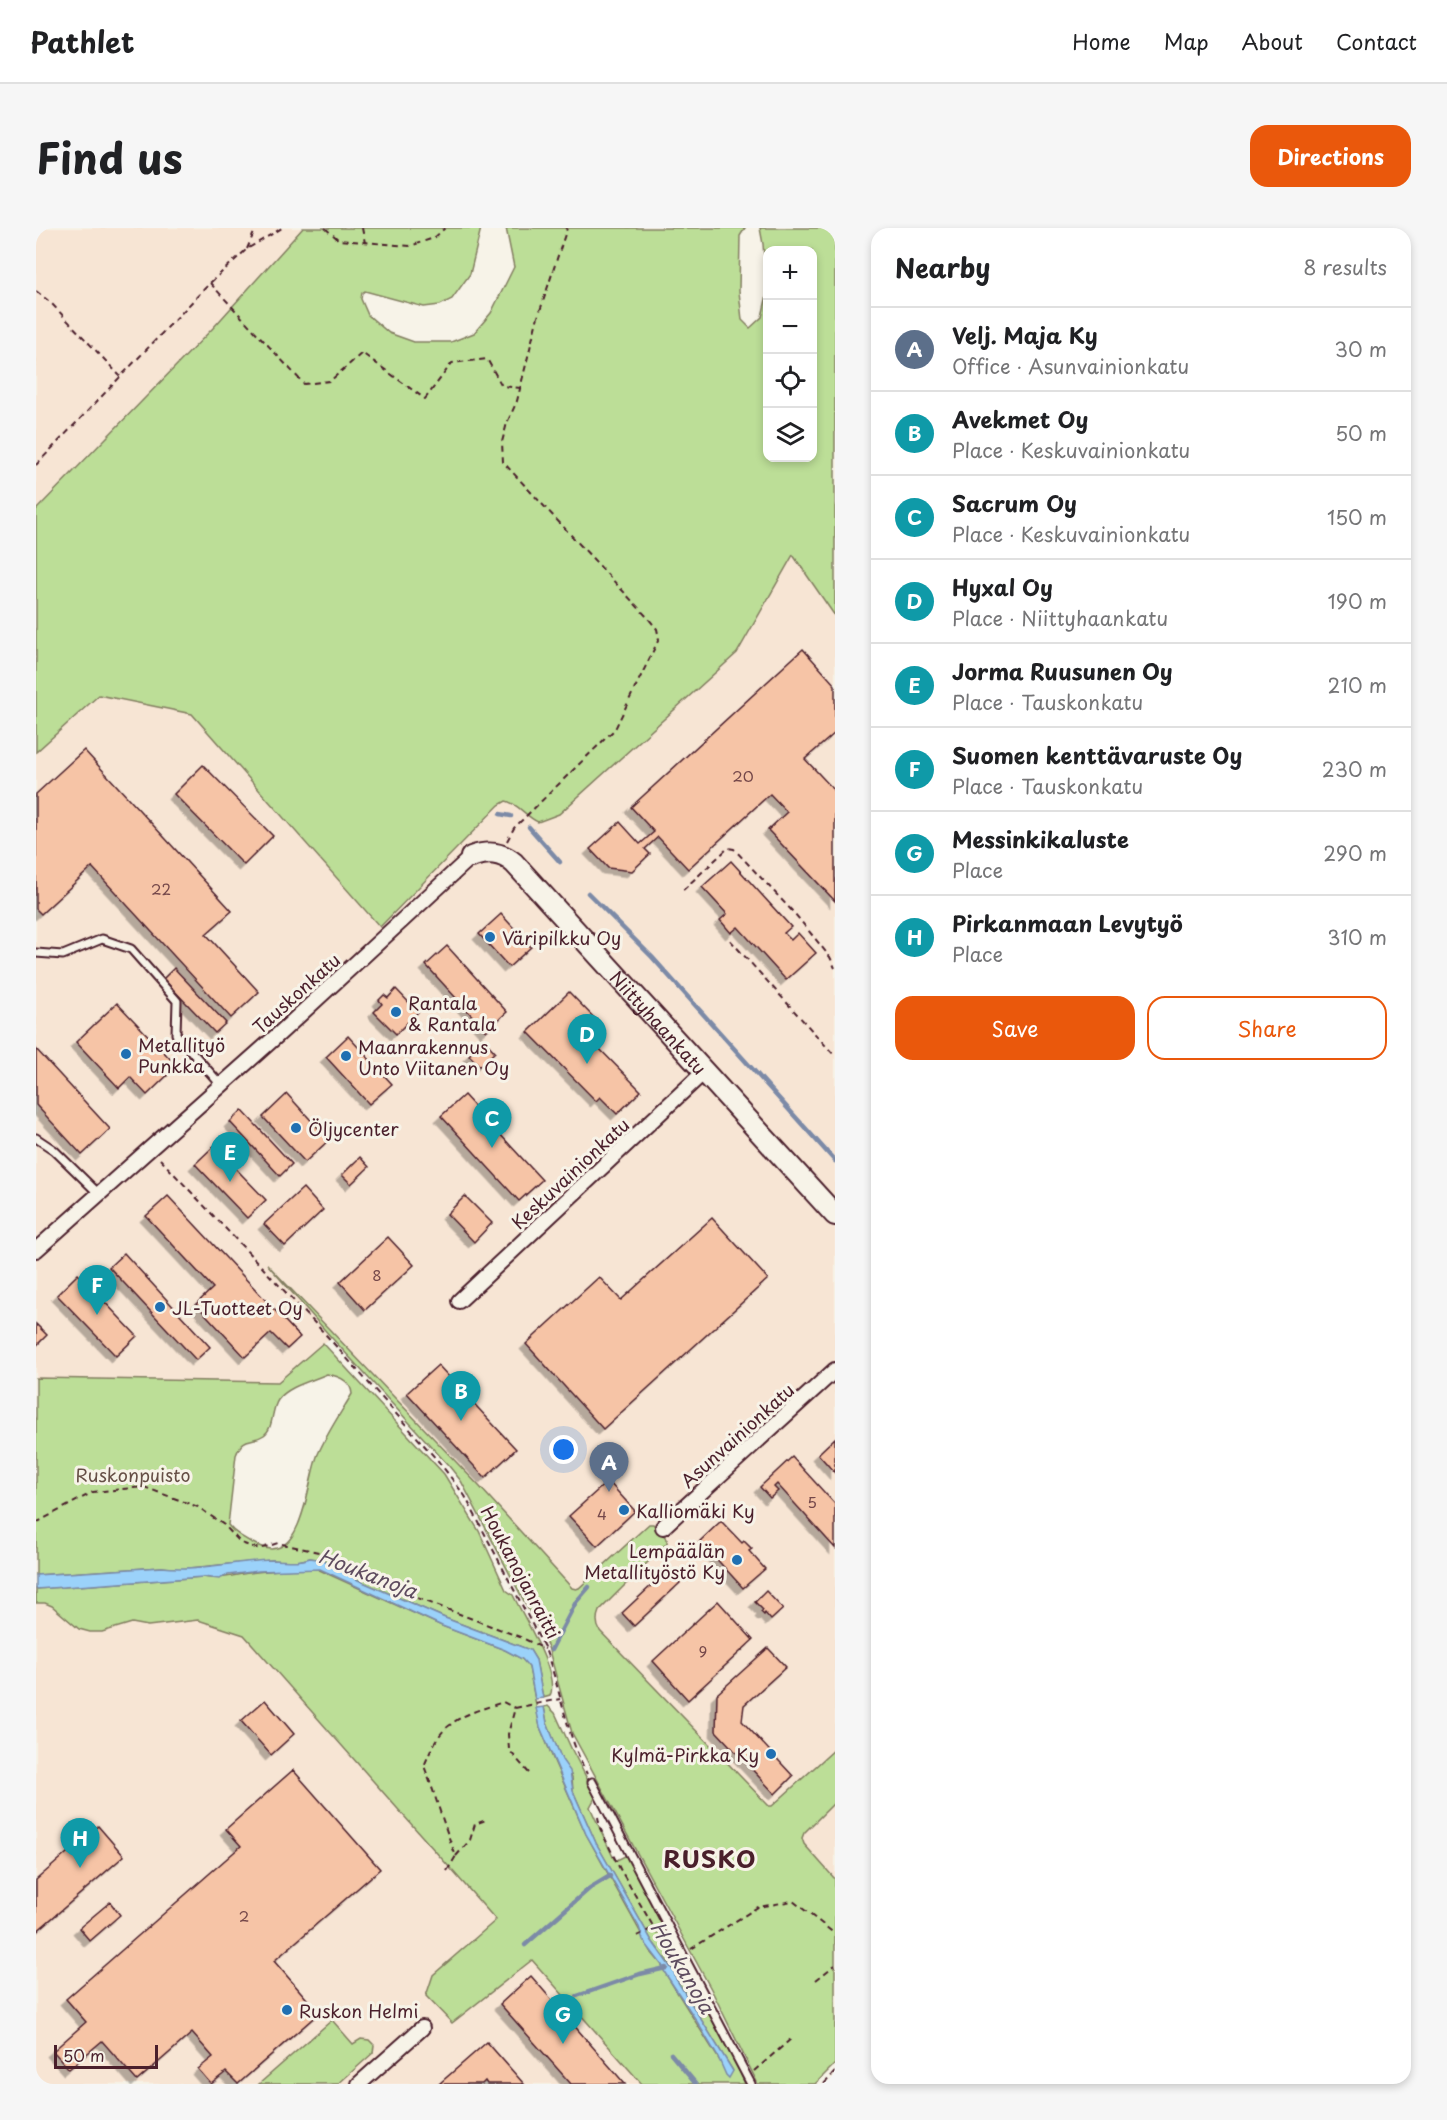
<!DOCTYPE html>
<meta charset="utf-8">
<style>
:root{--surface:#fff;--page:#f6f6f6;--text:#202124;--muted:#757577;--line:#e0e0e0;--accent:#ea580c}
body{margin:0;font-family:"Playpen Sans",sans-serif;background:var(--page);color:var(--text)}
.controls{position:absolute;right:18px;top:18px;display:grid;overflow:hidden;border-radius:12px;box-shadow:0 3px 9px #0003}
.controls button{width:54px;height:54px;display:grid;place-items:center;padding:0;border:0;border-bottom:2px solid var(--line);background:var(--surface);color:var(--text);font:30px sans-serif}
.scale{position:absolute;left:18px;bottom:15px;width:104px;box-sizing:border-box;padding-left:6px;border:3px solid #4a1f2b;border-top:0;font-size:16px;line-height:21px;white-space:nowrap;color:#4a1f2b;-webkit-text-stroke:4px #f7f3e8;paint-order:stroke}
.you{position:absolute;left:528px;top:1222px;width:21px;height:21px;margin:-15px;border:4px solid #fff;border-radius:50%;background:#1a73e8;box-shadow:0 0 0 9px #1a73e833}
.badge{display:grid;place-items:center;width:39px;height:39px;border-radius:50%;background:var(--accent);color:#fff;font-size:20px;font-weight:700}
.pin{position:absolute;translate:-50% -50px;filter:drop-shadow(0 2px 3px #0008)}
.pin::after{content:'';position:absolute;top:32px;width:21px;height:18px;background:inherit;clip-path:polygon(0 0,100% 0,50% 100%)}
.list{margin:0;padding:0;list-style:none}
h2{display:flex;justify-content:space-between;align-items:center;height:78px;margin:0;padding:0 24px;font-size:26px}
h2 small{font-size:20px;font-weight:400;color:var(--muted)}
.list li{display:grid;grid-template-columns:39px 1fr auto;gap:18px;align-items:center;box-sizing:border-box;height:84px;padding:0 24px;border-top:2px solid var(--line)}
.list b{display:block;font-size:22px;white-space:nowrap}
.list p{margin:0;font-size:20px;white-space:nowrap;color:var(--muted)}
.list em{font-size:20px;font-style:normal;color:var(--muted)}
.actions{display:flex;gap:12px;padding:18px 24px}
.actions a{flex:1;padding:14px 0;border:2px solid var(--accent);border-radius:18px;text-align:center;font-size:21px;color:var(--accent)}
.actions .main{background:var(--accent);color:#fff}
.icon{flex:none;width:33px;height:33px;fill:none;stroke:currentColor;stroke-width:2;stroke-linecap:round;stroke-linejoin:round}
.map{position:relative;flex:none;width:799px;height:1856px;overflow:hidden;border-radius:18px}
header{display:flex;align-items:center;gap:36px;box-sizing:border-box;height:84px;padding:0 30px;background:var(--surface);border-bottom:2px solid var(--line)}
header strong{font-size:28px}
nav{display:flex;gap:33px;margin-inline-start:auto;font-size:21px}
.intro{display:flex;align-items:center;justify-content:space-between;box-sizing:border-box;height:144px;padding:0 36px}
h1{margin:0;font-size:42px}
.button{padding:15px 27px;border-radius:18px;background:var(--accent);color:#fff;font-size:21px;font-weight:700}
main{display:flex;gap:36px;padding:0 36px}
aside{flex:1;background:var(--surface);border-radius:18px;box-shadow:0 3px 9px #0003}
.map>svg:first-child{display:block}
.built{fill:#f7e5d4}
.green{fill:#bcde97;stroke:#837e61;stroke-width:1.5;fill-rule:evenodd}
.water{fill:#9bd2fa;stroke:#7b8aa7;stroke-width:1.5}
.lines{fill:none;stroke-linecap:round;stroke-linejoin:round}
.stream{stroke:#7b8aa7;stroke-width:4.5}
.building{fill:#f6c4a6;stroke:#4a1f2b;stroke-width:1.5;filter:url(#shadow)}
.lane-casing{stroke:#4a1f2b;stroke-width:11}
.street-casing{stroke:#4a1f2b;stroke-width:18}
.secondary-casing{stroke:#4a1f2b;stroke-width:24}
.path{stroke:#4a1f2b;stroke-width:2;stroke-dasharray:6 4.5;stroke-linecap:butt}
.lane{stroke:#f7f3e8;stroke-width:7}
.street{stroke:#f7f3e8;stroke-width:14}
.secondary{stroke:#f7f3e8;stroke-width:20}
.poi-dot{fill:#1f6fb2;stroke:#f7f3e8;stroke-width:2}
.labels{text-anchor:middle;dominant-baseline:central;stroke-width:6;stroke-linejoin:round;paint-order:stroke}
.number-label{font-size:15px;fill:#75484a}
.poi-label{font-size:18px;fill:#4a1f2b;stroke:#f7f3e8;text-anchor:start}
.street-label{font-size:18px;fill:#4a1f2b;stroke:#f7f3e8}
.park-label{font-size:18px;fill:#664f46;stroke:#f7f3e8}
.water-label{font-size:20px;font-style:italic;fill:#5e4c5f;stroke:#f7f3e8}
.district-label{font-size:24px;font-weight:bold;letter-spacing:1.5px;fill:#4a1f2b;stroke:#f7f3e8}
</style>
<header>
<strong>Pathlet</strong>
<nav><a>Home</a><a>Map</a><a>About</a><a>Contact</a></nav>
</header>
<div class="intro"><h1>Find us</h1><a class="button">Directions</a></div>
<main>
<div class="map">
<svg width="799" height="1856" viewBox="0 0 799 1856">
<defs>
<filter id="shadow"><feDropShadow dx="-5.5" dy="5.5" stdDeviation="0" flood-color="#0004"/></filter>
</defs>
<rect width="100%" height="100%" fill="#f7f3e8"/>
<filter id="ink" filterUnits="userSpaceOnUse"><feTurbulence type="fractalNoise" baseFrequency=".0167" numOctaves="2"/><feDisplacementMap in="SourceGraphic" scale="12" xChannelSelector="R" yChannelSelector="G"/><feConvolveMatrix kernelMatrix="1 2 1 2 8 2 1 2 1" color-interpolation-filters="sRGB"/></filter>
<g filter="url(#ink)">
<g class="built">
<polygon points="0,0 267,0 177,100 0,282"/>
<polygon points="757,327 799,388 799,1521 736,1578 733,1578 564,1403 561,1398 560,1389 563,1383 631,1315 613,1296 543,1360 540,1361 536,1360 444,1259 245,1051 295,1109 243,1154 0,1150 0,524 63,467 156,486 344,699 463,577 470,573 482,579 701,425"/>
<polygon points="0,1375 9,1375 16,1378 43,1401 66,1404 96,1395 112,1398 162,1392 208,1407 461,1693 397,1747 416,1795 496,1732 606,1856 0,1856"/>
<polygon points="799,1574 799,1651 768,1616 766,1610 768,1605"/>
</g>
<g class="green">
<path d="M267 0H445L434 46 416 71 404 77 388 79 329 63 326 65 325 71 332 87 353 105 378 114H415L438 105 455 85 478 39 470 0H709L704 8 703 63 706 92 714 100 726 89 731 67 732 230H776V22H732L731 67 727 16 724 0H799V388L757 327 701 425 523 586 502 594C490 589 483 576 470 573L463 577 344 699 156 486 63 467 0 524V282L177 100Z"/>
<path d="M231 1036 444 1259 536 1360 540 1361 543 1360 613 1296H617L631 1311V1315L563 1383C560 1390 560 1396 564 1403L733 1578H736L799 1521V1574L768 1605 766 1610 768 1616 799 1651V1836L779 1856H722L675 1761 536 1505 512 1419 425 1253 413 1238 295 1109Z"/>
<path d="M287 1115 408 1246 443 1303 470 1362 477 1367C487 1388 524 1447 514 1468L507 1470 500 1432 494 1422 409 1390 322 1352 288 1332 274 1330 259 1334 236 1332 143 1341 126 1339 0 1347V1150L242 1154ZM291 1146C303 1148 315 1153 316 1166 304 1186 291 1205 282 1226 271 1251 268 1338 223 1318 212 1313 199 1306 192 1297L200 1227C208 1206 215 1216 228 1207 238 1200 235 1182 242 1172 252 1158 276 1153 291 1146Z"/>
<path d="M279 1340 406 1398 469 1422 486 1431 493 1439 504 1499 518 1533 550 1606 616 1725 626 1737 629 1745 684 1833 697 1843 640 1751 637 1741 616 1713 560 1615 537 1563 536 1549 526 1532 511 1495 508 1479 512 1478 519 1485 536 1522 560 1568 554 1579 578 1631 581 1632 591 1627 656 1746 657 1761 667 1770 678 1787 709 1856H606L496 1732 416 1795 390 1768 397 1747 460 1692 208 1407 162 1392 112 1398 96 1395 66 1404H54L43 1401 16 1378 9 1375H0V1361L167 1349C183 1352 198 1347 213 1345 235 1342 257 1341 279 1340Z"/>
<polygon points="296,1792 317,1816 325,1811 333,1812 338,1817 337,1825 302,1856 223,1856"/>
</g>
<g class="water">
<path d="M274 1330 288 1332 322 1352 409 1390 494 1422 500 1432 507 1470 499 1471 493 1439 486 1431 469 1422 406 1398 284 1341 223 1343 192 1347 183 1351 167 1349 0 1361V1347L126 1339C163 1343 199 1333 236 1332 250 1332 261 1335 274 1330Z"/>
<polygon points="508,1479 511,1495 526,1532 534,1543 537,1563 560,1615 616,1713 638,1744 640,1751 697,1843 693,1850 690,1847 682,1829 660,1792 629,1745 626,1737 607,1712 603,1699 550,1606 504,1499 500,1480"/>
</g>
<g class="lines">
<g class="stream">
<polyline points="464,586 475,588"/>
<polyline points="493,599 524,634"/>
<polyline points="552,665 616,729 799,933"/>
<polyline points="515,1422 540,1374 553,1359"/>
<polyline points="489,1717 554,1660 574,1648"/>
<polyline points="541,1768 604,1746 630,1740"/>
<polyline points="635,1826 660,1856"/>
</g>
</g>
<g class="building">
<polygon points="767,421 799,457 799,505 769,531 799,563 799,673 732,602 751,584 734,566 652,641 622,609 609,621 614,626 596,643 572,640 554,621 584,594 604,616 618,604 595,579"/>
<polygon points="48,522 196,683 170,706 223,764 195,790 56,639 5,686 0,681 0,566"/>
<polygon points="167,537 237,608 208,637 138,566"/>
<polygon points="695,633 755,699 748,705 755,712 762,705 780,725 750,752 702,699 695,705 684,692 691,686 666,659"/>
<polygon points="465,686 495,719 473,739 443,706"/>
<polygon points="411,718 471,784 450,803 390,737"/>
<polygon points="138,740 190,795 179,805 127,751"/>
<polygon points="360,761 382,784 360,806 338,784 346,776 343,772 348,767 352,770"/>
<polygon points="533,764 564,796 551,808 605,863 581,886 564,869 560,873 492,804"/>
<polygon points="81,775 141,838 111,867 94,849 83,860 40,814"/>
<polygon points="312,808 356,856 333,876 290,829"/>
<polygon points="449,813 459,824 444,838 433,827"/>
<polygon points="0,821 74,901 46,927 0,877"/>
<polygon points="251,866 293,912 269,934 227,889"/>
<polygon points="428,867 506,952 483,973 405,888"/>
<polygon points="206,882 256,936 244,948 194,894"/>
<polygon points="178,918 230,972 211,990 159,936"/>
<polygon points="324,929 333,939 315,956 306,947"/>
<polygon points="267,960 287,982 249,1018 228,996"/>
<polygon points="132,968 264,1109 251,1121 235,1105 209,1129 160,1076 177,1060 110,988"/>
<polygon points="429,968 456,995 438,1014 411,986"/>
<polygon points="676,990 732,1051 567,1201 490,1116 563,1049 585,1072"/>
<polygon points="352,1009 378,1037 329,1082 304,1054"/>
<polygon points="88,1025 174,1119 160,1132 73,1039"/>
<polygon points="42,1046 101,1108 80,1128 21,1067"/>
<polygon points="0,1096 11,1107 0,1118"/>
<polygon points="402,1137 480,1221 449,1250 371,1165"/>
<polygon points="799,1210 799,1245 782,1226"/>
<polygon points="756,1229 799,1276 799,1320 741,1256 738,1259 742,1263 734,1270 724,1259"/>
<polygon points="572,1253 599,1283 561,1318 533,1288"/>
<polygon points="685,1293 706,1315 708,1313 716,1321 713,1323 729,1341 707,1360 664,1313"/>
<polygon points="632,1342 644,1355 598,1398 586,1385"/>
<polygon points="730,1363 747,1381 735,1392 729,1385 728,1387 725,1384 727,1382 719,1374"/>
<polygon points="682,1373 717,1412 652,1472 617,1433"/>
<polygon points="732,1420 750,1439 708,1477 706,1493 757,1548 739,1566 680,1503 681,1466"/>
<polygon points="229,1472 258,1506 235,1527 205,1493"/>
<polygon points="257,1542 344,1641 238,1733 283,1785 202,1856 190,1844 175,1856 162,1841 177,1829 156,1805 101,1853 66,1813 33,1841 17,1823 50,1794 30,1771 205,1618 190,1601"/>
<polygon points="62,1598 88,1628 0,1704 0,1652"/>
<polygon points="74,1674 84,1687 54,1713 43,1700"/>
<polygon points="495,1748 589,1856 535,1856 464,1776"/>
<polygon points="451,1814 488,1856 451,1856 449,1853 446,1856 403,1856"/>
</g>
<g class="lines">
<defs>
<g id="lane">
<polyline points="0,725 27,727 66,711 95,721 141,773 140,806 185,857"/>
<polyline points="0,910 18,922 63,966"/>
<polyline points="556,1554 715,1856"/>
</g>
<g id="street">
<polyline points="0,1022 244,805 435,629"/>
<polyline points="423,1073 669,843"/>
<polyline points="627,1299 799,1142"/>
<polyline points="323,1856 386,1800"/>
</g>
<g id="secondary">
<path id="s1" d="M435 629C452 623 465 624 478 635L799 987"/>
</g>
</defs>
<use href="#lane" class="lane-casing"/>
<use href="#street" class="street-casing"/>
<use href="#secondary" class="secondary-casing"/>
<g class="path">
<polyline points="289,0 303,12 374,18 398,10 409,0"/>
<polyline points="326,0 329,15"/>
<polyline points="211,21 220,0"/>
<polyline points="174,55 268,156 294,153 326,125 389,171 416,135 451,131 466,158 485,160"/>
<polyline points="0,63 15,75 84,148"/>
<polyline points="0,237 174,55 211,21 246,0"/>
<polyline points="471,613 478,600 579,501 623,411 621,401 612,390 467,234 466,214 471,195 481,173 501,92 531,0"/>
<polyline points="647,662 692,620 698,621 759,686 794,729 799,740"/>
<polyline points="694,712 799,828"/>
<path d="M124 931 290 1107 403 1234 429 1268 509 1421C525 1462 530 1506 551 1546"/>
<polyline points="0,1295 57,1264 108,1259 162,1279 188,1297 205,1315 223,1321 242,1315 291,1326 334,1352 484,1409 509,1421"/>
<polyline points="493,1545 473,1522 472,1506 479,1480 524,1471"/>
<polyline points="562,1589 564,1600 584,1641 643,1743"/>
<polyline points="420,1628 434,1612 439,1596 450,1592"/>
<path d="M411 1643 420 1628C408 1599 400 1568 388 1538 394 1524 401 1506 414 1497 428 1485 450 1480 467 1474L479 1480"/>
<polyline points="601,1708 617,1700"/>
<polyline points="655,1721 722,1679 757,1673 799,1706"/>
<polyline points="780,1752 799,1737"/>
<polyline points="718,1843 755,1811"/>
<polyline points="788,1856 799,1844"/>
</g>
<use href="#lane" class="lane"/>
<use href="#street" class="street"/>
<use href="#secondary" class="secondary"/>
</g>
</g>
<g class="poi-dot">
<circle cx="454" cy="709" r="6"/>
<circle cx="360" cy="784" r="6"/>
<circle cx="90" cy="826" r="6"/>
<circle cx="310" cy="828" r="6"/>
<circle cx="260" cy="900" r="6"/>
<circle cx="124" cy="1079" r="6"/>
<circle cx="588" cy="1282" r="6"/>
<circle cx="701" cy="1332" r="6"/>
<circle cx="735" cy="1526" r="6"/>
<circle cx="251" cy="1782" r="6"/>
</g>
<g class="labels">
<g class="number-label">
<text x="707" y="547">20</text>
<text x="125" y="660">22</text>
<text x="341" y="1046">8</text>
<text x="776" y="1273">5</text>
<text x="566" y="1285">4</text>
<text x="667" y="1422">9</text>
<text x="208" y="1687">2</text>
</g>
<g class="poi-label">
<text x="466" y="709">Väripilkku Oy</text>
<text x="372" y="774">Rantala<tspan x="372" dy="21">&amp; Rantala</tspan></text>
<text x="102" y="816">Metallityö<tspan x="102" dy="21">Punkka</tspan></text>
<text x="322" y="818">Maanrakennus<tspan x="322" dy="21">Unto Viitanen Oy</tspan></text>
<text x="272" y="900">Öljycenter</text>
<text x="136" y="1079">JL-Tuotteet Oy</text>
<text x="600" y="1282">Kalliomäki Ky</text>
<text x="689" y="1322" text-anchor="end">Lempäälän<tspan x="689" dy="21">Metallityöstö Ky</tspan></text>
<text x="723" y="1526" text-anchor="end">Kylmä-Pirkka Ky</text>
<text x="263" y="1782">Ruskon Helmi</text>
</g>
<g class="street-label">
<text transform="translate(260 765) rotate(-42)">Tauskonkatu</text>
<text stroke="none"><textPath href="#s1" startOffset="261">Niittyhaankatu</textPath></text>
<text transform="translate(534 945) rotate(-43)">Keskuvainionkatu</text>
<text transform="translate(701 1207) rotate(-42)">Asunvainionkatu</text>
<text transform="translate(485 1344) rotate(62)">Houkanojanraitti</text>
</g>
<g class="park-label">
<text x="97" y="1246">Ruskonpuisto</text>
</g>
<g class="water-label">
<text transform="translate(332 1345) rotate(21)">Houkanoja</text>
<text transform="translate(647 1739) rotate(59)">Houkanoja</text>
</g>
<g class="district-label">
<text x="674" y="1630">RUSKO</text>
</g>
</g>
</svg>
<div class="controls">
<button>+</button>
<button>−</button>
<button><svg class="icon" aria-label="locate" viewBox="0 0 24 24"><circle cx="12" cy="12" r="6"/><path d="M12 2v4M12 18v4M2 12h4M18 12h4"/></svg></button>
<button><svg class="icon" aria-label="layers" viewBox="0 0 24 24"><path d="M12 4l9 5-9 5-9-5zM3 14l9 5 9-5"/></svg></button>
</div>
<div class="scale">50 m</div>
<div class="you"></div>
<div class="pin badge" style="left:573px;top:1264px;background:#5c6f8a">A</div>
<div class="pin badge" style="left:425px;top:1193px;background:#0f9aa8">B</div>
<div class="pin badge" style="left:456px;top:920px;background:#0f9aa8">C</div>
<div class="pin badge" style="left:551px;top:836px;background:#0f9aa8">D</div>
<div class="pin badge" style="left:194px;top:954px;background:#0f9aa8">E</div>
<div class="pin badge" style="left:61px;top:1087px;background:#0f9aa8">F</div>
<div class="pin badge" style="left:527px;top:1816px;background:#0f9aa8">G</div>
<div class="pin badge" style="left:44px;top:1640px;background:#0f9aa8">H</div>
</div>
<aside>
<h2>Nearby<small>8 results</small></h2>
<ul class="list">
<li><span class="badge" style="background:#5c6f8a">A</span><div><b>Velj. Maja Ky</b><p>Office · Asunvainionkatu</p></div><em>30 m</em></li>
<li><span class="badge" style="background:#0f9aa8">B</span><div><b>Avekmet Oy</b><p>Place · Keskuvainionkatu</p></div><em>50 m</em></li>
<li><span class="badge" style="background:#0f9aa8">C</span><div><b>Sacrum Oy</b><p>Place · Keskuvainionkatu</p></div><em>150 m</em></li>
<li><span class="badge" style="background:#0f9aa8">D</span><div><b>Hyxal Oy</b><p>Place · Niittyhaankatu</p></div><em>190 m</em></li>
<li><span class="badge" style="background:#0f9aa8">E</span><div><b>Jorma Ruusunen Oy</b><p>Place · Tauskonkatu</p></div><em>210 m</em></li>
<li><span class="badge" style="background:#0f9aa8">F</span><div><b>Suomen kenttävaruste Oy</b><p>Place · Tauskonkatu</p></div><em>230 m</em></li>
<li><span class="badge" style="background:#0f9aa8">G</span><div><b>Messinkikaluste</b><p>Place</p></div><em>290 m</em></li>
<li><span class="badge" style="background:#0f9aa8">H</span><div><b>Pirkanmaan Levytyö</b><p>Place</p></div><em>310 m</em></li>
</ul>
<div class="actions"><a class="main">Save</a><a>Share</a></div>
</aside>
</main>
